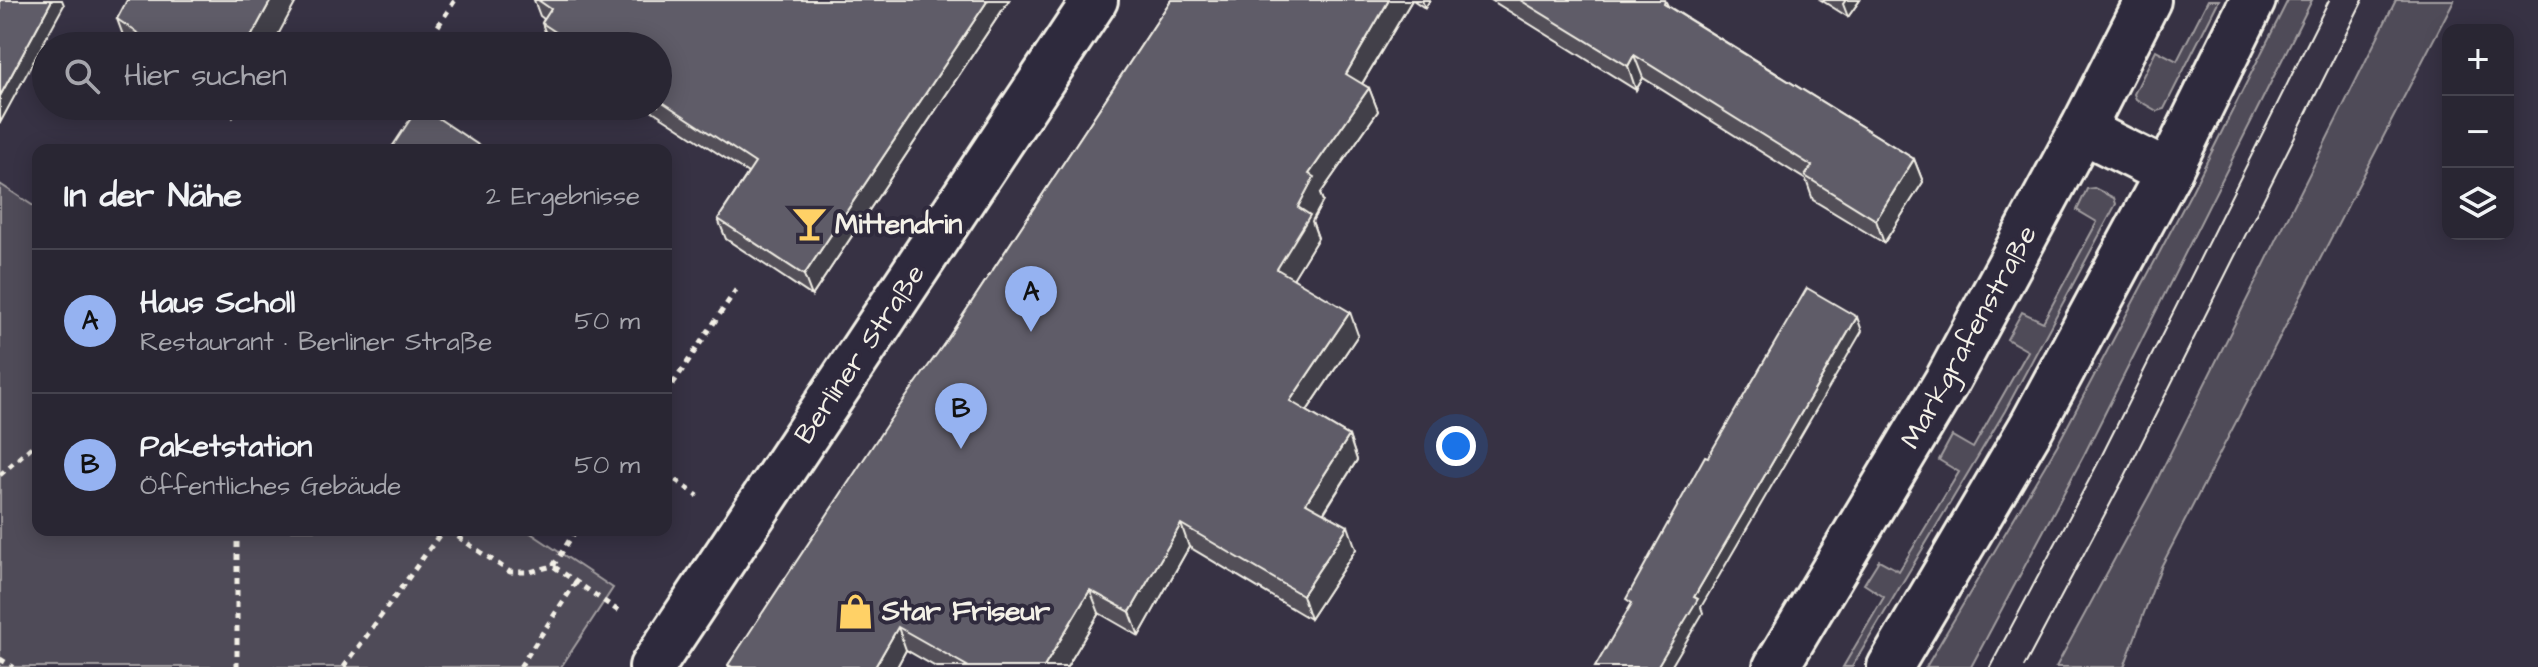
<!DOCTYPE html>
<html lang="de">
<meta charset="utf-8">
<style>
:root{--surface:#292633;--page:#312e3b;--text:#f1f3f6;--muted:#a5a5ac;--line:#45434e;--accent:#95b2f1}
body{margin:0;font-family:"Architects Daughter",sans-serif;background:var(--page);color:var(--text)}
.controls{position:absolute;right:24px;top:24px;display:grid;overflow:hidden;border-radius:16px;box-shadow:0 4px 20px #0003}
.controls button{width:72px;height:72px;display:grid;place-items:center;padding:0;border:0;border-bottom:2px solid var(--line);background:var(--surface);color:var(--text);font:40px sans-serif}
.you{position:absolute;left:1456px;top:446px;width:28px;height:28px;margin:-20px;border:6px solid #fff;border-radius:50%;background:#1a73e8;box-shadow:0 0 0 12px #1a73e833}
.badge{display:grid;place-items:center;width:52px;height:52px;border-radius:50%;background:var(--accent);color:#111;font-size:26px;font-weight:700}
.pin{position:absolute;translate:-50% -66px;filter:drop-shadow(0 2px 4px #0008)}
.pin::after{content:'';position:absolute;top:42px;width:28px;height:24px;background:inherit;clip-path:polygon(0 0,100% 0,50% 100%)}
.list{margin:0;padding:0;list-style:none}
h2{display:flex;justify-content:space-between;align-items:center;height:104px;margin:0;padding:0 32px;font-size:34px}
h2 small{font-size:26px;font-weight:400;color:var(--muted)}
.list li{display:grid;grid-template-columns:52px 1fr auto;gap:24px;align-items:center;box-sizing:border-box;height:144px;padding:0 32px;border-top:2px solid var(--line)}
.list b{display:block;font-size:30px;white-space:nowrap}
.list p{margin:0;font-size:26px;white-space:nowrap;color:var(--muted)}
.list em{font-size:26px;font-style:normal;color:var(--muted)}
.icon{flex:none;width:44px;height:44px;fill:none;stroke:currentColor;stroke-width:2;stroke-linecap:round;stroke-linejoin:round}
.map{position:relative;flex:none;width:2538px;height:667px;overflow:hidden}
.search{position:absolute;background:var(--surface);box-shadow:0 4px 20px #0003;left:32px;top:32px;width:640px;height:88px;display:flex;align-items:center;gap:20px;box-sizing:border-box;padding:0 28px;border-radius:44px;color:var(--muted);font-size:30px}
.panel{position:absolute;background:var(--surface);box-shadow:0 4px 20px #0003;left:32px;top:144px;width:640px;height:392px;border-radius:16px}
.map>svg:first-child{display:block}
.green{fill:#504b59;stroke:#a29ea0;stroke-width:2}
.lines{fill:none;stroke-linecap:round;stroke-linejoin:round}
.minor-casing{stroke:#f4f1e8;stroke-width:50}
.major-casing{stroke:#f4f1e8;stroke-width:50}
.path{stroke:#f4f1e8;stroke-width:5;stroke-dasharray:6 6;stroke-linecap:butt}
.minor{stroke:#2f2a3d;stroke-width:44}
.major{stroke:#2f2a3d;stroke-width:44}
.tram{stroke:#f4f1e8;stroke-width:2}
.wall{fill:#524f59;stroke:#f4f1e8;stroke-width:2}
.shaded-wall{fill:#424048;stroke:#f4f1e8;stroke-width:2}
.building{fill:#5f5c67;stroke:#f4f1e8;stroke-width:2}
.labels{text-anchor:middle;dominant-baseline:central;stroke-width:8;stroke-linejoin:round;paint-order:stroke}
.poi-label{font-size:28px;font-weight:bold;fill:#f4f1e8;stroke:#2f2a3d;text-anchor:start}
.street-label{font-size:28px;fill:#f4f1e8;stroke:#2f2a3d}
</style>
<div class="map">
<svg width="2538" height="667" viewBox="0 0 2538 667">
<rect width="100%" height="100%" fill="#373244"/>
<filter id="ink" filterUnits="userSpaceOnUse"><feTurbulence type="fractalNoise" baseFrequency=".0125" numOctaves="2"/><feDisplacementMap in="SourceGraphic" scale="16" xChannelSelector="R" yChannelSelector="G"/><feConvolveMatrix kernelMatrix="1 2 1 2 8 2 1 2 1" color-interpolation-filters="sRGB"/></filter>
<g filter="url(#ink)">
<g class="green">
<polygon points="2208,0 2219,0 2164,109 2157,111 2136,99 2134,94 2156,50 2177,61"/>
<polygon points="2288,0 2312,0 2084,455 1971,667 1926,667 2059,442 2192,191"/>
<polygon points="2396,0 2454,0 2161,567 2124,667 2056,667 2151,492"/>
<polygon points="0,184 38,209 38,530 526,530 613,588 561,667 0,667"/>
<polygon points="2094,188 2114,198 2116,204 2005,411 1852,667 1843,667 1884,597 1864,584 1879,560 1899,571 1959,472 1939,460 1952,436 1973,448 2028,351 2007,339 2022,312 2043,322 2097,222 2077,210 2087,189"/>
</g>
<g class="lines">
<defs>
<g id="minor">
<polyline points="2082,130 2168,173"/>
<polyline points="652,667 1095,0"/>
<polyline points="1776,667 1947,381 2082,130 2148,0"/>
</g>
<polyline id="major" points="1890,667 2032,426 2168,173 2253,0"/>
</defs>
<use href="#minor" class="minor-casing"/>
<use href="#major" class="major-casing"/>
<g class="path">
<polyline points="425,46 455,0"/>
<polyline points="666,394 736,290"/>
<polyline points="666,473 698,496"/>
<polyline points="0,475 38,441"/>
<polyline points="237,530 237,667"/>
<polyline points="448,530 510,572 530,572 553,566 620,612"/>
<polyline points="553,566 576,530"/>
<polyline points="0,659 13,667"/>
<polyline points="344,667 443,530"/>
<polyline points="520,667 576,582"/>
</g>
<use href="#minor" class="minor"/>
<use href="#major" class="major"/>
<g class="tram">
<polyline points="1990,667 2098,463 2329,0"/>
<polyline points="2024,667 2124,478 2363,0"/>
</g>
</g>
<g class="wall">
<polygon points="534,0 1009,0 812,296 726,239 718,219 748,173 645,106 658,106 658,46 554,46 549,43 542,23 544,19 540,16"/>
<polygon points="1171,0 1412,0 1362,84 1369,88 1378,111 1320,194 1323,201 1312,221 1318,238 1293,278 1358,335 1307,411 1349,436 1357,460 1324,513 1356,549 1310,619 1189,547 1139,636 1099,613 1067,667 936,667 906,650 897,667 729,667 728,665 944,344"/>
<polygon points="1413,0 1430,0 1425,8"/>
<polygon points="1491,0 1665,0 1668,6 1914,159 1923,182 1884,243 1813,200 1806,180 1643,78 1636,90"/>
<polygon points="1821,0 1860,0 1848,17"/>
<polygon points="117,19 272,46 127,46"/>
<polygon points="216,106 239,106 233,117"/>
</g>
<g class="shaded-wall">
<polygon points="52,0 62,0 64,5 0,123 0,96"/>
<polygon points="271,0 297,0 272,46 246,46"/>
<polygon points="988,0 1009,0 812,296 804,275"/>
<polygon points="1389,0 1412,0 1354,97 1346,74"/>
<polygon points="1422,0 1430,0 1425,8"/>
<polygon points="1846,0 1860,0 1848,17 1843,4"/>
<polygon points="1634,55 1643,78 1636,90 1628,66"/>
<polygon points="1369,88 1378,111 1320,194 1323,201 1312,221 1318,238 1285,292 1277,269 1309,174"/>
<polygon points="229,106 239,106 233,117"/>
<polygon points="1914,159 1923,182 1884,243 1876,220"/>
<polygon points="1350,312 1358,335 1298,424 1290,401"/>
<polygon points="1857,317 1862,331 1701,607 1703,613 1671,667 1657,667 1694,597"/>
<polygon points="1349,436 1357,460 1315,526 1306,503"/>
<polygon points="1181,524 1189,547 1139,636 1130,612"/>
<polygon points="1348,526 1356,549 1310,619 1302,595"/>
<polygon points="1090,590 1099,613 1067,667 1044,667"/>
<polygon points="898,627 906,650 897,667 875,667"/>
</g>
<g class="building">
<polygon points="0,0 52,0 0,96"/>
<polygon points="127,0 271,0 246,46 157,46 117,19"/>
<polygon points="538,0 988,0 804,275 718,219 755,163 658,99 658,46 577,46 542,23 551,9"/>
<polygon points="1171,0 1389,0 1346,74 1369,88 1309,174 1314,177 1298,207 1310,215 1277,269 1350,312 1290,401 1349,436 1306,503 1348,526 1302,595 1181,524 1130,612 1090,590 1044,667 969,667 898,627 875,667 732,667 728,665 889,421 944,344"/>
<polygon points="1520,0 1665,0 1664,4 1914,159 1876,220 1805,176 1812,166 1634,55 1628,66"/>
<polygon points="419,106 420,106 486,150 390,150"/>
<polygon points="1807,288 1857,317 1694,597 1698,599 1657,667 1595,667 1632,603 1626,599 1705,456 1708,457"/>
</g>
</g>
<defs>
<symbol id="bar-bare" viewBox="-9 -9 18 18"><path d="M-6-5H6L.8 .8V4.5H3.5V6h-7V4.5H-.8V.8Z" fill="#ffd166" stroke="#2f2a3d" stroke-width="2.5" paint-order="stroke"/></symbol>
<symbol id="shop-bare" viewBox="-9 -9 18 18"><path d="M-5-2.5h2.3a2.7 3.5 0 0 1 5.4 0H5L5.5 6h-11ZM-1.5-2.5h3a1.5 2.3 0 0 0-3 0Z" fill="#ffd166" stroke="#2f2a3d" stroke-width="2.5" paint-order="stroke"/></symbol>
</defs>
<g fill-rule="evenodd">
<use href="#bar-bare" x="784" y="198" width="51" height="51"/>
<use href="#shop-bare" x="830" y="586" width="51" height="51"/>
</g>
<g class="labels">
<g class="poi-label">
<text x="835" y="224">Mittendrin</text>
<text x="882" y="611">Star Friseur</text>
</g>
<g class="street-label">
<text transform="translate(1969 337) rotate(-61)">Markgrafenstraße</text>
<text transform="translate(860 354) rotate(-56)">Berliner Straße</text>
</g>
</g>
</svg>
<div class="controls">
<button>+</button>
<button>−</button>
<button><svg class="icon" aria-label="layers" viewBox="0 0 24 24"><path d="M12 4l9 5-9 5-9-5zM3 14l9 5 9-5"/></svg></button>
</div>
<div class="you"></div>
<div class="pin badge" style="left:1031px;top:332px">A</div>
<div class="pin badge" style="left:961px;top:449px">B</div>
<div class="search"><svg class="icon" aria-label="search" viewBox="0 0 24 24"><circle cx="10" cy="10" r="6"/><path d="M15 15l6 6"/></svg>Hier suchen</div>
<section class="panel">
<h2>In der Nähe<small>2 Ergebnisse</small></h2>
<ul class="list">
<li><span class="badge">A</span><div><b>Haus Scholl</b><p>Restaurant · Berliner Straße</p></div><em>50 m</em></li>
<li><span class="badge">B</span><div><b>Paketstation</b><p>Öffentliches Gebäude</p></div><em>50 m</em></li>
</ul>
</section>
</div>
